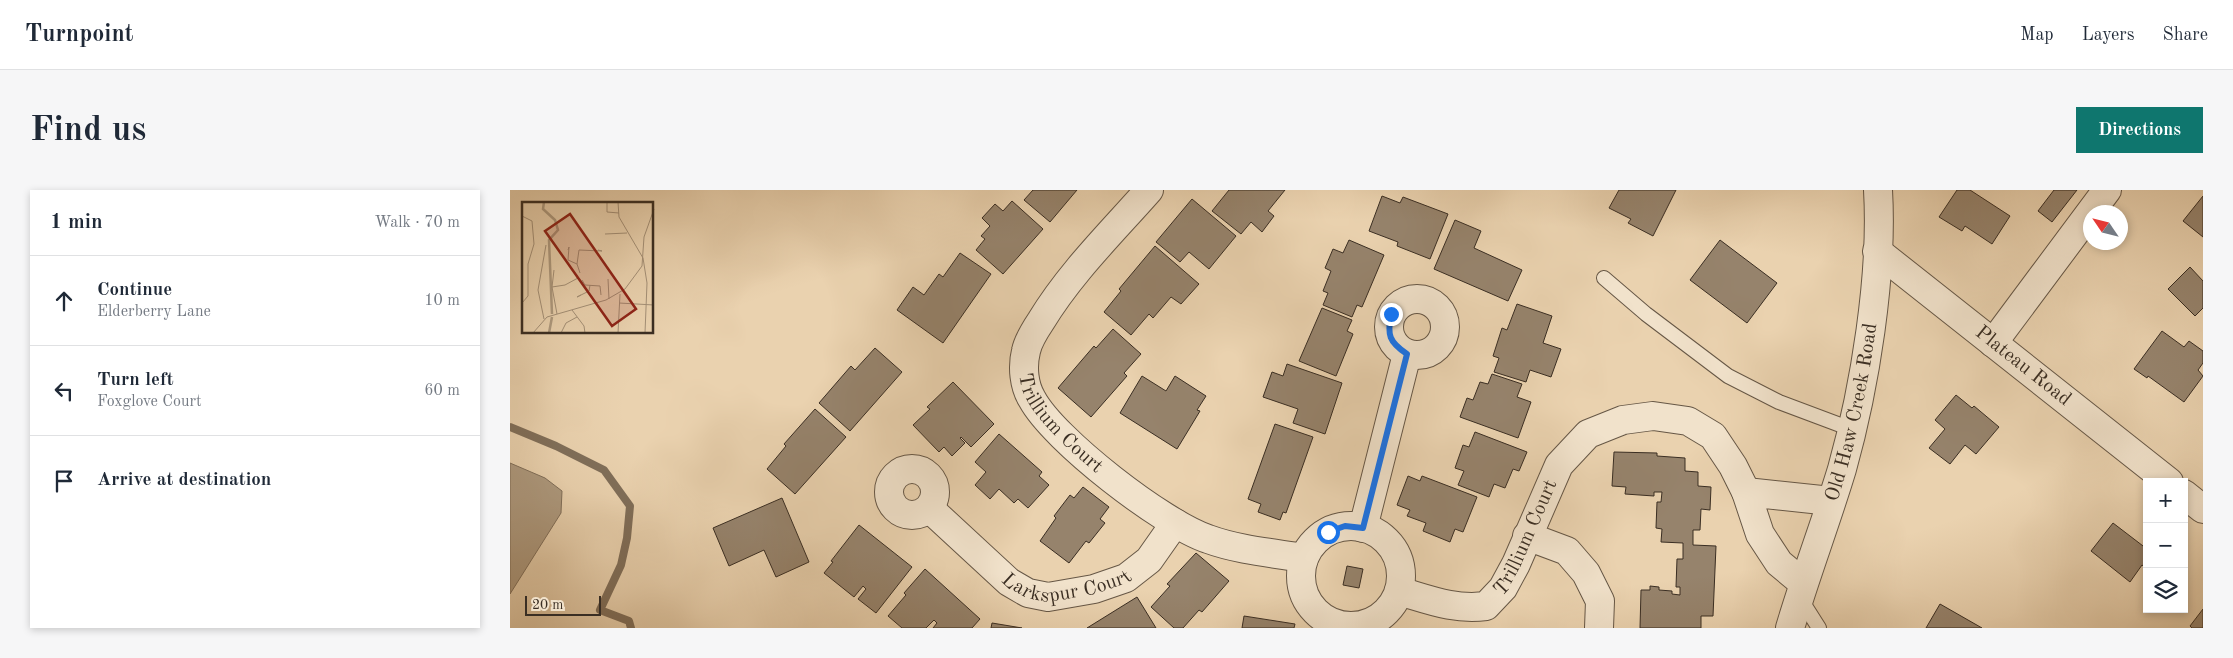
<!DOCTYPE html>
<meta charset="utf-8">
<style>
:root{--surface:#fff;--page:#f6f6f7;--text:#1f2937;--muted:#747a83;--line:#e0e1e3;--accent:#0f766e}
body{margin:0;font-family:"Old Standard TT",serif;background:var(--page);color:var(--text)}
.controls{position:absolute;right:15px;bottom:15px;display:grid;overflow:hidden;border-radius:0px;box-shadow:0 2px 8px #0003}
.controls button{width:45px;height:45px;display:grid;place-items:center;padding:0;border:0;border-bottom:1px solid var(--line);background:var(--surface);color:var(--text);font:25px sans-serif}
.compass{position:absolute;left:1573px;top:15px;width:45px;height:45px;border-radius:50%;background:var(--surface);box-shadow:0 2px 8px #0003;rotate:305deg}
.scale{position:absolute;left:15px;bottom:12px;width:76px;box-sizing:border-box;padding-left:5px;border:2px solid #3a2e23;border-top:0;font-size:14px;line-height:18px;white-space:nowrap;color:#3a2e23;-webkit-text-stroke:4px #f1e2cb;paint-order:stroke}
.stop{position:absolute;width:15px;height:15px;margin:-11px;border:4px solid #1a73e8;border-radius:50%;background:#fff}
.stop.end{background:#1a73e8;border-color:#fff;box-shadow:0 1px 5px #0008}
.list{margin:0;padding:0;list-style:none}
h2{display:flex;justify-content:space-between;align-items:center;height:65px;margin:0;padding:0 20px;font-size:21px}
h2 small{font-size:16px;font-weight:400;color:var(--muted)}
.list li{display:grid;grid-template-columns:32px 1fr auto;gap:15px;align-items:center;box-sizing:border-box;height:90px;padding:0 20px;border-top:1px solid var(--line)}
.list b{display:block;font-size:19px;white-space:nowrap}
.list p{margin:0;font-size:16px;white-space:nowrap;color:var(--muted)}
.list em{font-size:16px;font-style:normal;color:var(--muted)}
.icon{flex:none;width:28px;height:28px;fill:none;stroke:currentColor;stroke-width:2;stroke-linecap:round;stroke-linejoin:round}
.map{position:relative;flex:none;width:1693px;height:438px;overflow:hidden;border-radius:0px}
header{display:flex;align-items:center;gap:30px;box-sizing:border-box;height:70px;padding:0 25px;background:var(--surface);border-bottom:1px solid var(--line)}
header strong{font-size:24px}
nav{display:flex;gap:28px;margin-inline-start:auto;font-size:18px}
.intro{display:flex;align-items:center;justify-content:space-between;box-sizing:border-box;height:120px;padding:0 30px}
h1{margin:0;font-size:35px}
.button{padding:12px 22px;border-radius:0px;background:var(--accent);color:#fff;font-size:18px;font-weight:700}
main{display:flex;gap:30px;padding:0 30px}
aside{flex:1;background:var(--surface);border-radius:0px;box-shadow:0 2px 8px #0003}
.map>svg:first-child{display:block}
.water{fill:#ae9a7f;stroke:#806f5a}
.lines{fill:none;stroke-linecap:round;stroke-linejoin:round}
.stream{stroke:#806f5a;stroke-width:8}
.building{fill:#96836c;stroke:#3a2e23}
.service-casing{stroke:#665746;stroke-width:16}
.minor-casing{stroke:#665746;stroke-width:30}
.service{stroke:#f1e2cb;stroke-width:14}
.minor{stroke:#f1e2cb;stroke-width:28}
.route{stroke:#1a73e8;stroke-width:6}
.labels{text-anchor:middle;dominant-baseline:central;stroke-width:4;stroke-linejoin:round;paint-order:stroke}
.street-label{font-size:20px;fill:#3a2e23;stroke:#f1e2cb}
.inset-river{fill:none;stroke:#ae9a7f;stroke-width:2.5}
.inset-road{fill:none;stroke:#a49077;stroke-width:1}
.view{fill:#8f2418;fill-opacity:0.15;stroke:#8f2418;stroke-width:2.5}
.inset-edge{fill:none;stroke:#3a2e23;stroke-width:2.5}
</style>
<header>
<strong>Turnpoint</strong>
<nav><a>Map</a><a>Layers</a><a>Share</a></nav>
</header>
<div class="intro"><h1>Find us</h1><a class="button">Directions</a></div>
<main>
<aside>
<h2>1 min<small>Walk · 70 m</small></h2>
<ul class="list">
<li><svg class="icon" aria-label="ahead" viewBox="0 0 24 24"><path d="M12 20V5M6 11l6-6 6 6"/></svg><div><b>Continue</b><p>Elderberry Lane</p></div><em>10 m</em></li>
<li><svg class="icon" aria-label="left" viewBox="0 0 24 24"><path d="M17 20v-9H6M10 6l-5 5 5 5"/></svg><div><b>Turn left</b><p>Foxglove Court</p></div><em>60 m</em></li>
<li><svg class="icon" aria-label="arrive" viewBox="0 0 24 24"><path d="M6 21V4h12l-3 4 3 4H6"/></svg><div><b>Arrive at destination</b></div></li>
</ul>
</aside>
<div class="map">
<svg width="1693" height="438" viewBox="0 0 1693 438">
<rect width="100%" height="100%" fill="#ead2af"/>
<filter id="stains"><feTurbulence type="fractalNoise" baseFrequency=".004" numOctaves="4"/><feColorMatrix values="0 0 0 0 .2 0 0 0 0 .09 0 0 0 0 .02 0 0 0 .5 -.17"/></filter>
<radialGradient id="worn" r=".72"><stop offset=".6" stop-color="#630" stop-opacity="0"/><stop offset="1" stop-color="#630" stop-opacity=".3"/></radialGradient>
<polygon class="water" points="0,273 35,288 52,301 51,323 0,404"/>
<g class="lines">
<polyline class="stream" points="0,237 46,256 94,280 120,316 117,348 111,375 90,420 119,431 121,438"/>
</g>
<g class="building">
<polygon points="523,0 567,0 540,32 514,10"/>
<polygon points="719,0 775,0 758,21 764,26 752,42 741,32 731,44 702,21"/>
<polygon points="1109,0 1166,0 1143,46 1118,33 1121,29 1099,18"/>
<polygon points="1447,0 1460,0 1500,26 1482,54 1455,36 1452,41 1429,27"/>
<polygon points="1544,0 1567,0 1542,32 1528,21"/>
<polygon points="872,6 890,13 893,7 938,24 920,69 887,56 888,52 859,41"/>
<polygon points="1693,6 1693,47 1673,31"/>
<polygon points="682,9 726,46 699,79 679,62 670,72 646,52"/>
<polygon points="502,11 533,39 493,84 466,60 475,49 471,46 480,36 472,28 485,14 493,21"/>
<polygon points="945,30 971,41 964,58 1012,80 998,111 924,79"/>
<polygon points="839,50 874,65 852,117 847,115 842,127 813,115 818,103 813,101 821,81 815,78 823,59 833,63"/>
<polygon points="1210,50 1267,93 1237,133 1180,90"/>
<polygon points="645,56 689,94 671,114 661,107 643,128 639,124 621,145 594,122 611,101 609,99"/>
<polygon points="450,63 481,84 433,153 387,120 403,97 414,105 429,84 433,87"/>
<polygon points="1680,77 1693,91 1693,118 1685,126 1658,99"/>
<polygon points="1007,114 1042,126 1033,153 1051,159 1041,187 1020,180 1016,192 984,182 989,168 983,166 992,138 997,140"/>
<polygon points="812,118 842,130 837,141 843,144 826,186 789,171"/>
<polygon points="603,139 631,164 614,183 617,186 581,227 548,198 584,156 586,158"/>
<polygon points="1652,141 1674,157 1679,151 1693,161 1693,173 1688,180 1693,186 1674,212 1638,186 1637,188 1624,179"/>
<polygon points="365,158 392,182 340,241 309,213 341,176 345,180"/>
<polygon points="777,174 832,193 815,244 783,233 788,219 753,207 762,182 773,186"/>
<polygon points="982,184 1012,194 1007,207 1021,212 1008,248 950,227 957,208 963,210 970,192 978,194"/>
<polygon points="632,186 656,201 665,186 696,206 687,220 690,221 667,259 610,223"/>
<polygon points="443,192 484,234 461,257 451,247 450,248 455,253 442,266 434,257 429,262 403,235 420,219 417,217"/>
<polygon points="1446,205 1462,218 1464,216 1489,237 1466,264 1455,255 1440,274 1419,258 1435,239 1425,230"/>
<polygon points="305,219 336,247 285,304 257,279 276,256 274,254"/>
<polygon points="765,234 803,247 776,323 773,322 770,330 748,322 751,314 738,309"/>
<polygon points="965,242 1017,262 1009,281 1003,279 995,298 984,294 979,307 948,295 954,281 945,278 953,255 959,257"/>
<polygon points="489,244 532,282 529,286 539,295 518,318 508,309 504,313 489,299 480,309 465,295 476,282 465,272"/>
<polygon points="1104,262 1147,263 1147,266 1175,268 1175,281 1188,282 1188,296 1201,297 1200,320 1191,319 1190,340 1183,340 1183,355 1206,356 1203,426 1191,426 1191,438 1130,438 1131,400 1140,400 1140,396 1149,397 1149,400 1162,401 1162,404 1170,405 1170,397 1166,397 1167,369 1173,369 1173,353 1151,352 1152,339 1146,338 1147,312 1151,312 1152,302 1144,302 1144,306 1115,304 1116,297 1102,296"/>
<polygon points="898,286 910,291 912,286 967,307 953,342 945,339 940,352 913,341 916,333 897,326 900,320 887,315"/>
<polygon points="573,297 599,317 590,329 595,333 579,353 576,351 559,373 530,351 546,328 544,326 560,305 564,308"/>
<polygon points="272,308 299,372 266,387 254,360 219,376 203,338"/>
<polygon points="1603,333 1637,359 1637,379 1632,375 1620,392 1581,361"/>
<polygon points="349,335 402,377 366,423 348,409 356,399 353,396 344,407 314,383 323,372 321,371"/>
<polygon points="686,363 719,391 692,422 689,420 673,438 664,438 641,417 660,396 657,394"/>
<polygon points="837,376 853,379 849,398 833,395"/>
<polygon points="415,379 470,429 462,438 423,438 427,433 424,430 416,438 392,438 378,426 396,405 394,403"/>
<polygon points="627,407 646,438 577,438"/>
<polygon points="1430,414 1472,438 1416,438"/>
<polygon points="1693,419 1693,438 1682,438 1680,436"/>
<polygon points="734,426 785,434 784,438 732,438"/>
<polygon points="482,433 512,438 481,438"/>
</g>
<g class="lines">
<defs>
<g id="service">
<polyline points="1094,88 1136,124 1218,186 1269,212 1341,239"/>
<polyline points="1290,408 1309,438"/>
</g>
<g id="minor">
<path id="s1" d="M639 0C602 42 560 83 531 131 525 140 518 151 516 161 512 177 514 196 522 209 544 250 653 334 698 349 728 360 763 363 794 368"/>
<path id="s2" d="M1367 61 1659 292"/>
<circle cx="907" cy="137" r="28"/>
<polyline points="1483,153 1597,0"/>
<circle cx="402" cy="302" r="23"/>
<polyline points="1674,304 1693,319"/>
<path id="s3" d="M420 319 499 392 518 403 538 407 584 399 616 388 639 370 665 333"/>
<circle cx="841" cy="386" r="50"/>
<polyline points="853,338 897,164"/>
<polyline points="1017,346 1057,361 1076,383 1090,411 1089,438"/>
<polyline points="1293,393 1269,373 1250,344 1236,302 1321,311"/>
<path id="s4" d="M889 401C920 410 944 420 976 416L993 398 1006 374 1049 275 1078 244 1113 230 1143 226 1178 231 1203 246 1223 276 1236 302"/>
<path id="s5" d="M1280 438C1296 384 1316 332 1332 279 1355 197 1373 85 1368 0"/>
</g>
</defs>
<use href="#service" class="service-casing"/>
<use href="#minor" class="minor-casing"/>
<use href="#service" class="service"/>
<use href="#minor" class="minor"/>
</g>
<g class="lines">
<path class="route" d="M818 342 835 336 853 338 897 164C879 152 877 145 881 124"/>
</g>
<g class="labels">
<g class="street-label">
<text stroke="none"><textPath href="#s2" startOffset="186">Plateau Road</textPath></text>
<text stroke="none"><textPath href="#s5" startOffset="225">Old Haw Creek Road</textPath></text>
<text stroke="none"><textPath href="#s1" startOffset="289">Trillium Court</textPath></text>
<text stroke="none"><textPath href="#s4" startOffset="169">Trillium Court</textPath></text>
<text stroke="none"><textPath href="#s3" startOffset="168">Larkspur Court</textPath></text>
</g>
</g>
<g transform="translate(12 12)">
<rect width="131" height="131" fill="#ead2af"/>
<path class="inset-river" d="M22 0 21 7 33 18 36 28 27 38 30 112M27 131 30 115"/>
<path class="inset-road" d="M85 0V10L97 11M96 0 97 15 121 56 125 81 123 131M0 14 10 19 12 42 6 62V94L0 101M83 32 105 31M46 48 47 45 46 58 55 62M32 68 30 85 35 112M58 71 55 62 57 48 80 49 76 48M86 77 87 97M60 78 63 83 78 84 79 93M30 85 43 83 56 76M59 93 55 95 67 89 68 83M97 101 132 103M50 108 62 124 63 131M22 117 16 88 24 43M11 131 25 115 84 98 103 87 120 64 122 35 132 7M39 131 44 121 55 115M96 131 98 92"/>
<path class="view" d="M48 12 114 107 90 124 23 29Z"/>
<rect width="131" height="131" class="inset-edge"/>
</g>
<rect width="100%" height="100%" filter="url(#stains)"/>
<rect width="100%" height="100%" fill="url(#worn)"/>
</svg>
<div class="controls">
<button>+</button>
<button>−</button>
<button><svg class="icon" aria-label="layers" viewBox="0 0 24 24"><path d="M12 4l9 5-9 5-9-5zM3 14l9 5 9-5"/></svg></button>
</div>
<svg class="compass" viewBox="-18 -18 36 36"><path d="M0-13l5 13h-10z" fill="#e53935"/><path d="M0 13l5-13h-10z" fill="#747a83"/></svg>
<div class="scale">20 m</div>
<div class="stop" style="left:818px;top:342px"></div>
<div class="stop end" style="left:881px;top:124px"></div>
</div>
</main>
